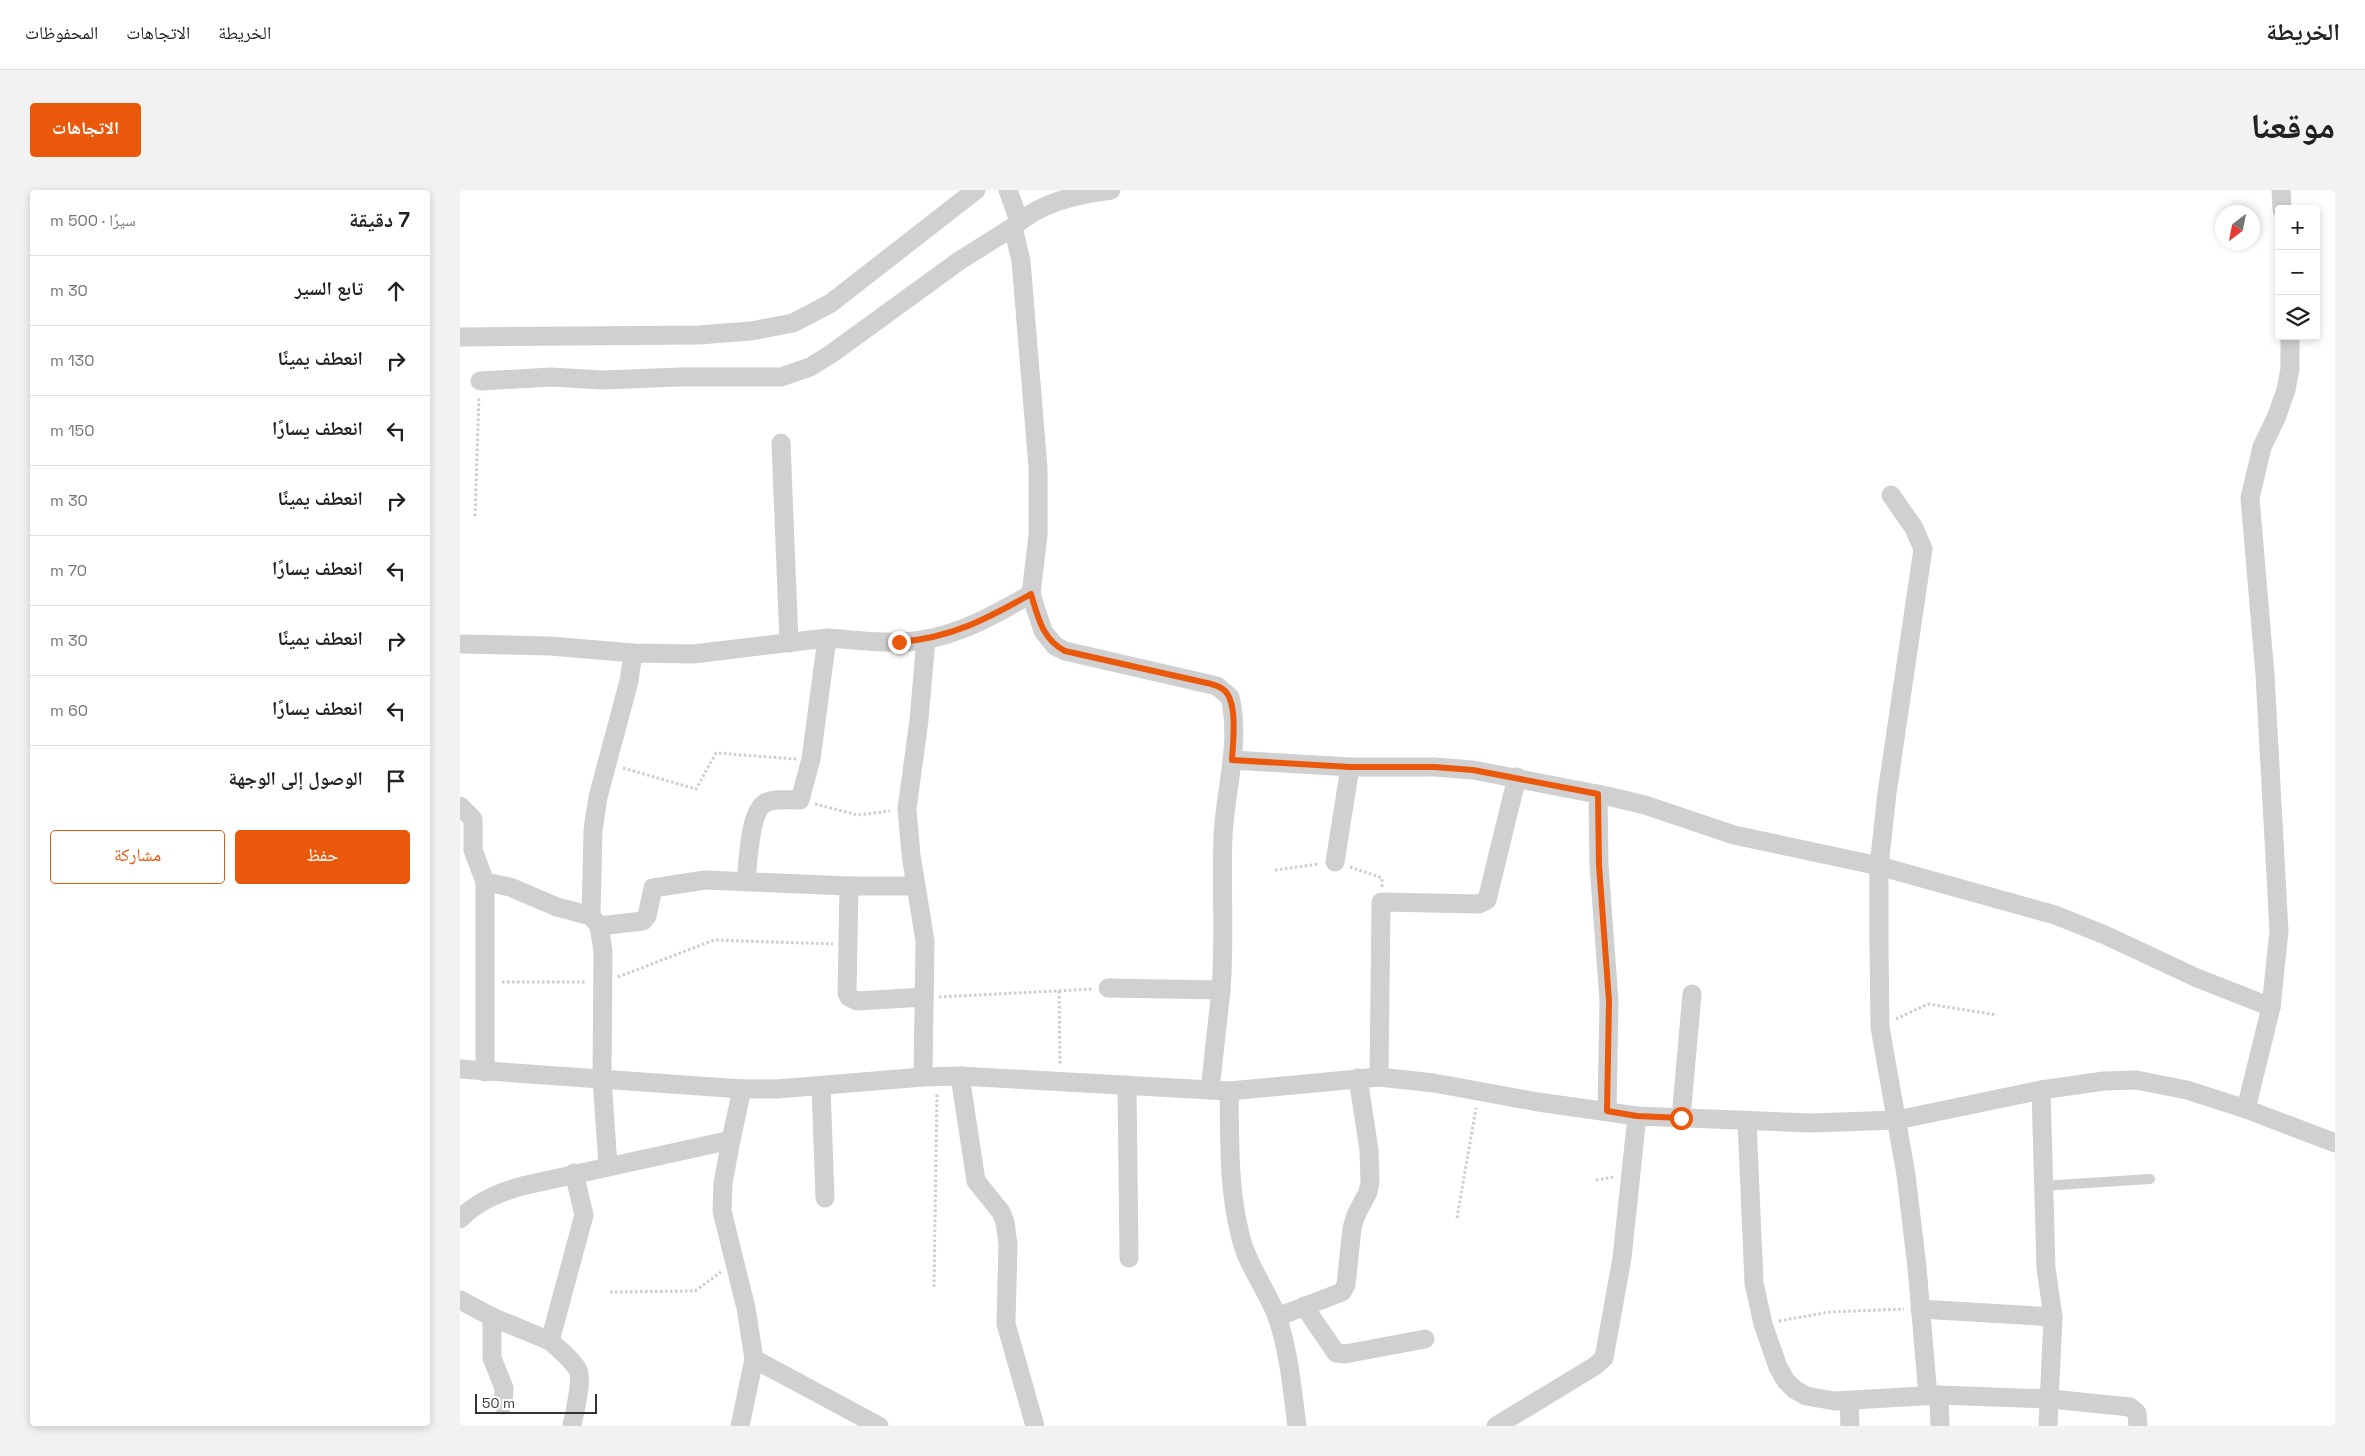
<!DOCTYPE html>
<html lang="ar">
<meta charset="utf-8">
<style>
:root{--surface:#fff;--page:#f2f2f2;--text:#222;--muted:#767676;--line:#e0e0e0;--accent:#ea580c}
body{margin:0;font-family:"Space Grotesk","Noto Naskh Arabic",sans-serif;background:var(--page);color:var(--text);direction:rtl}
.controls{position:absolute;right:15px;top:15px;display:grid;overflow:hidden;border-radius:5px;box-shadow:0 2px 8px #0003}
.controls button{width:45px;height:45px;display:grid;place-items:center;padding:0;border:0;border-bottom:1px solid var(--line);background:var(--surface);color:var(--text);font:25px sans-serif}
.compass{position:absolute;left:1755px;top:15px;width:45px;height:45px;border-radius:50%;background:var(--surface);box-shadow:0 2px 8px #0003;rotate:212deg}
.scale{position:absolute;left:15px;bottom:12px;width:122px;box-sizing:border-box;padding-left:5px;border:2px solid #333;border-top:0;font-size:14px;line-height:18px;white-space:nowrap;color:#333;-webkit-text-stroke:4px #fff;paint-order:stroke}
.stop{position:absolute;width:15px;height:15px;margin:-11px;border:4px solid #ea580c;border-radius:50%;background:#fff}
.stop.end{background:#ea580c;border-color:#fff;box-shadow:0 1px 5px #0008}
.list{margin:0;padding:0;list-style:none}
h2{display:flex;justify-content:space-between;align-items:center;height:65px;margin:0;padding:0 20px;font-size:21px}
h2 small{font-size:16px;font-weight:400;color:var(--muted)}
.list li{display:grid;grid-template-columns:32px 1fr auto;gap:15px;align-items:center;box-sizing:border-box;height:70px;padding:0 20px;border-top:1px solid var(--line)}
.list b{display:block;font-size:19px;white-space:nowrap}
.list em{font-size:16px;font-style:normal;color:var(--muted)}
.actions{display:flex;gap:10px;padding:15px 20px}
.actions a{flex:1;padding:11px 0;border:1px solid var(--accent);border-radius:5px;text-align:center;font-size:18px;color:var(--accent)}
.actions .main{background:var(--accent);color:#fff}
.icon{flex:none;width:28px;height:28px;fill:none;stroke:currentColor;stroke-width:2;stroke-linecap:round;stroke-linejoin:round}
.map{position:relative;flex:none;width:1875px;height:1236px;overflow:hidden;direction:ltr;border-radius:5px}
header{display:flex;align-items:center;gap:30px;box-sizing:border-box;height:70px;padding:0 25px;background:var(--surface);border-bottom:1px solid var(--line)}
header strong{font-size:24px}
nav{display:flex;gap:28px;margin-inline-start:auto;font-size:18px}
.intro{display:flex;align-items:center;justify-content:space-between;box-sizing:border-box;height:120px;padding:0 30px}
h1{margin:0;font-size:35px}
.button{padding:12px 22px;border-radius:5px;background:var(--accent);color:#fff;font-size:18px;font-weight:700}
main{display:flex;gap:30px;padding:0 30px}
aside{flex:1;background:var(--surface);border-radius:5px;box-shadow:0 2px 8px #0003}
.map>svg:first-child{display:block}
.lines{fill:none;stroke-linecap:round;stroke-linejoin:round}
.path{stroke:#cdcdcd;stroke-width:3;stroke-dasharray:2.5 2.5;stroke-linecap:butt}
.lane{stroke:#d0d0d0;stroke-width:10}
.street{stroke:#d0d0d0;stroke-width:19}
.route{stroke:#ea580c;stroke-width:6}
</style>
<header>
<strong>الخريطة</strong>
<nav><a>الخريطة</a><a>الاتجاهات</a><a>المحفوظات</a></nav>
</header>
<div class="intro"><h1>موقعنا</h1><a class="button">الاتجاهات</a></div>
<main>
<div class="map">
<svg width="1875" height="1236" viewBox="0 0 1875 1236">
<rect width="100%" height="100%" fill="#fff"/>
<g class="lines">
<g class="path">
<polyline points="15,326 19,206"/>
<polyline points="163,578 236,599 256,563 336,569"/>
<polyline points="355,614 398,625 430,621"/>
<polyline points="890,677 922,688 922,697"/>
<polyline points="815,680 859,674"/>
<polyline points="158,787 254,750 373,754"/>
<polyline points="42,792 126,792"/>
<polyline points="599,801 600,875"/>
<polyline points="479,807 633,799"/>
<polyline points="1436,829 1468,814 1537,825"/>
<polyline points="1136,990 1154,987"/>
<polyline points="997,1028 1016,918"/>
<polyline points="474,1097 477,903"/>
<polyline points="150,1102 235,1101 261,1082"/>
<polyline points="1319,1131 1369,1122 1444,1119"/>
</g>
<polyline class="lane" points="1582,996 1690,989"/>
<g class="street">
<polyline points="548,0 559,31"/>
<polyline points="1821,0 1822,19"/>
<path d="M553 37C581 12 615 5 651 0"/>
<polyline points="0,147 239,145 291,141 333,133 371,113 516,0"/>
<path d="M20 191 91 187 142 190 220 187H321L350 177 371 164 499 71 553 37 561 71 578 278V345L571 404 583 441 595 456 605 461 757 496 770 507C781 553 765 600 763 647 761 698 765 748 761 800"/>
<polyline points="321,253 329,453"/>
<polyline points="1431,305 1454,338 1463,359 1427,603 1419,676 1419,755 1420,837 1446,985 1457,1077 1468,1206"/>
<path d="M367 448C398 450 431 455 462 450 502 444 537 423 571 404"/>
<path d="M0 454 90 456 173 463 233 464 367 448 351 569 340 610C330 610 314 608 305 613 289 622 288 675 286 692"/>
<polyline points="772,570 890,577 974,577 1013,580 1147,606 1185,615 1274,645 1419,676 1595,725 1645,745 1737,788 1811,817"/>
<polyline points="1138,604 1139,675 1149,811 1147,921"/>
<polyline points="0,616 13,629 13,660 25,692"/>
<polyline points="875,672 890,577"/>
<polyline points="389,696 387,803 389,807 397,811 464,807"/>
<polyline points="139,736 183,731 187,726 193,698 245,690 389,696 456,696"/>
<polyline points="648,798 761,800 750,900"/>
<polyline points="0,879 282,899 317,899 463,887 500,886 769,901 919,887 974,893 1078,912 1177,926 1351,933 1437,930 1581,900 1644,891 1676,890 1727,900 1786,919 1875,953"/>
<polyline points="25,882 25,692 50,697 97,717 131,726"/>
<polyline points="500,886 516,991 541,1022 545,1032 548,1054 546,1134 575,1236"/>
<polyline points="463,887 465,751 451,665 447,619 459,530 466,449"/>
<polyline points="919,887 921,712 1019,714 1027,710 1057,587"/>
<polyline points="667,895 669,1068"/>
<polyline points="361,896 365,1008"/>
<polyline points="1581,900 1586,1078 1593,1127 1588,1236"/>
<path d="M769 901C770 950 768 1000 781 1048 787 1074 806 1099 816 1124 829 1159 832 1199 837 1236"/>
<polyline points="1786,919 1811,817 1819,741 1805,485 1790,308 1802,257 1816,228 1826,200 1830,179 1830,146"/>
<polyline points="1221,928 1232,804"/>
<polyline points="1287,931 1294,1093 1303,1134 1318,1177 1326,1191 1334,1199 1346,1206 1375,1211 1479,1205 1591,1209 1670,1217 1677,1223 1678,1236"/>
<polyline points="271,950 282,899"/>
<polyline points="148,976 142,889 143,761 139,736 131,726 133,640 138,607 169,491 173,463"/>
<path d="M0 1029C18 1011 38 1003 62 996L271 950 263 993 262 1021 286 1118 294 1169 280 1236"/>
<polyline points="0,1110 32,1127 32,1168 44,1198 43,1215"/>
<polyline points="844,1116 876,1163 885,1164 965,1149"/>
<polyline points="1460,1119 1593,1127"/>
<polyline points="32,1127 90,1151"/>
<polyline points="817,1127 882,1102 886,1095 892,1038 896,1025 908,1002 910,992 909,960 898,888"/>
<polyline points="294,1169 419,1236"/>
<polyline points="1479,1205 1480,1236"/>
<polyline points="1389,1211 1390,1236"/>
<path d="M112 1236C114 1224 123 1190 118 1180 112 1169 100 1160 90 1151L124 1025 114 983"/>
<polyline points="1036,1236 1135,1176 1144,1168 1162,1068 1177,926"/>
</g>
</g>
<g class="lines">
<path class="route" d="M439 452C491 448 527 429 571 404 578 427 582 449 605 461L738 491C747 493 757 494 764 500 778 512 773 552 772 570L890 577H974L1013 580 1138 604 1139 675 1149 811 1147 921 1177 926 1221 928"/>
</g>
</svg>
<div class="controls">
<button>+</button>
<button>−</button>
<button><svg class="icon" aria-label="layers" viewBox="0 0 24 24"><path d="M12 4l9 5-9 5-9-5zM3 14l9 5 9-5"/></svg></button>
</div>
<svg class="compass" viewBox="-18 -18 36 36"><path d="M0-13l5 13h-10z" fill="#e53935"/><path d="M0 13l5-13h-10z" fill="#767676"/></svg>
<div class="scale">50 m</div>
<div class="stop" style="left:1221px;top:928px"></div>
<div class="stop end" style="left:439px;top:452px"></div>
</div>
<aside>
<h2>7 دقيقة<small>سيرًا · 500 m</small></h2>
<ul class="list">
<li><svg class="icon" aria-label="ahead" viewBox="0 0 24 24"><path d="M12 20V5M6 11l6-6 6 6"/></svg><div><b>تابع السير</b></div><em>30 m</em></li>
<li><svg class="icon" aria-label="right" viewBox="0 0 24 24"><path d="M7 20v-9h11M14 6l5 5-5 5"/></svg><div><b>انعطف يمينًا</b></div><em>130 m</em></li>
<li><svg class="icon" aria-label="left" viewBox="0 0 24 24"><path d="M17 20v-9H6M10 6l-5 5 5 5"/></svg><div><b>انعطف يسارًا</b></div><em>150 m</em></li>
<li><svg class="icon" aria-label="right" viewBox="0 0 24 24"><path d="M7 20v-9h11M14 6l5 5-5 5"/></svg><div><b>انعطف يمينًا</b></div><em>30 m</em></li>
<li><svg class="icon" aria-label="left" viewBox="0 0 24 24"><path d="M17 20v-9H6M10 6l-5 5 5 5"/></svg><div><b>انعطف يسارًا</b></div><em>70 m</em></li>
<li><svg class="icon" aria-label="right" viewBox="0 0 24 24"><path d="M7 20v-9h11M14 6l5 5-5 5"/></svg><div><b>انعطف يمينًا</b></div><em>30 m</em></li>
<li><svg class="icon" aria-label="left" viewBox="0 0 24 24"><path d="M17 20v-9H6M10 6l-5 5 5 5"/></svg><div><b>انعطف يسارًا</b></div><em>60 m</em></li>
<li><svg class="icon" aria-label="arrive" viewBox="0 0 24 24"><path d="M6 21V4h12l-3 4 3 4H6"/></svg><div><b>الوصول إلى الوجهة</b></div></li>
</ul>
<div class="actions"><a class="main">حفظ</a><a>مشاركة</a></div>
</aside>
</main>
